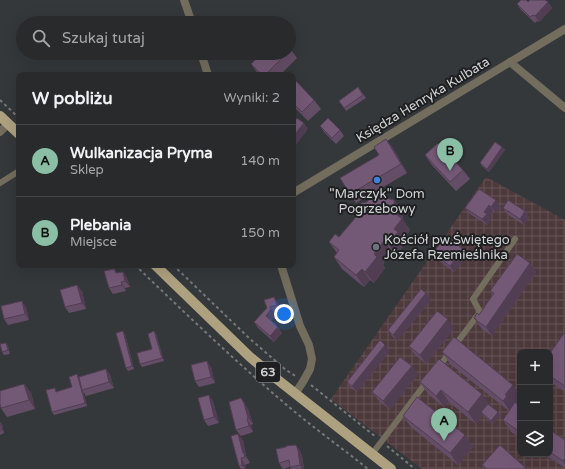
<!DOCTYPE html>
<html lang="pl">
<meta charset="utf-8">
<style>
:root{--surface:#282a2c;--page:#343638;--text:#f1f3f6;--muted:#a5a7a9;--line:#444648;--accent:#8abfa5}
body{margin:0;font-family:"Varela Round",sans-serif;background:var(--page);color:var(--text)}
.controls{position:absolute;right:12px;bottom:12px;display:grid;overflow:hidden;border-radius:8px;box-shadow:0 4px 16px #0002}
.controls button{width:36px;height:36px;display:grid;place-items:center;padding:0;border:0;border-bottom:1px solid var(--line);background:var(--surface);color:var(--text);font:20px sans-serif}
.you{position:absolute;left:284px;top:314px;width:14px;height:14px;margin:-10px;border:3px solid #fff;border-radius:50%;background:#1a73e8;box-shadow:0 0 0 6px #1a73e833}
.badge{display:grid;place-items:center;width:26px;height:26px;border-radius:50%;background:var(--accent);color:#111;font-size:13px;font-weight:700}
.pin{position:absolute;translate:-50% -33px;filter:drop-shadow(0 1px 2px #0008)}
.pin::after{content:'';position:absolute;top:21px;width:14px;height:12px;background:inherit;clip-path:polygon(0 0,100% 0,50% 100%)}
.list{margin:0;padding:0;list-style:none}
h2{display:flex;justify-content:space-between;align-items:center;height:52px;margin:0;padding:0 16px;font-size:17px}
h2 small{font-size:13px;font-weight:400;color:var(--muted)}
.list li{display:grid;grid-template-columns:26px 1fr auto;gap:12px;align-items:center;box-sizing:border-box;height:72px;padding:0 16px;border-top:1px solid var(--line)}
.list b{display:block;font-size:15px;white-space:nowrap}
.list p{margin:0;font-size:13px;white-space:nowrap;color:var(--muted)}
.list em{font-size:13px;font-style:normal;color:var(--muted)}
.icon{flex:none;width:22px;height:22px;fill:none;stroke:currentColor;stroke-width:2;stroke-linecap:round;stroke-linejoin:round}
.map{position:relative;flex:none;width:565px;height:469px;overflow:hidden}
.search{position:absolute;background:var(--surface);box-shadow:0 4px 16px #0002;left:16px;top:16px;width:280px;height:44px;display:flex;align-items:center;gap:10px;box-sizing:border-box;padding:0 14px;border-radius:22px;color:var(--muted);font-size:15px}
.panel{position:absolute;background:var(--surface);box-shadow:0 4px 16px #0002;left:16px;top:72px;width:280px;height:196px;border-radius:8px}
.map>svg:first-child{display:block}
.industrial{fill:url(#industrial-grid);fill-rule:evenodd}
.lines{fill:none;stroke-linecap:round;stroke-linejoin:round}
.path{stroke:#76797b;stroke-width:2;stroke-dasharray:3 3;stroke-linecap:butt}
.service{stroke:#736d5d;stroke-width:6}
.minor{stroke:#736d5d;stroke-width:8}
.primary{stroke:#aea17f;stroke-width:10}
.wall{fill:#644d66}
.shaded-wall{fill:#513e53}
.building{fill:#745977;stroke:#513e53}
.shop-dot{fill:#3f7fe0;stroke:#1e1f21;stroke-width:1.5}
.worship-dot{fill:#6b7280;stroke:#1e1f21;stroke-width:1.5}
.labels{text-anchor:middle;dominant-baseline:central;stroke-width:4;stroke-linejoin:round;paint-order:stroke}
.shield{fill:#1e1f21;stroke:#9b9d9f;stroke-width:1}
.shield-label{font-size:12px;font-weight:bold;fill:#d1d3d5}
.street-label{font-size:13px;fill:#d1d3d5;stroke:#1e1f21}
.poi-label{font-size:13px;fill:#d1d3d5;stroke:#1e1f21}
</style>
<div class="map">
<svg width="565" height="469" viewBox="0 0 565 469">
<defs>
<pattern id="industrial-grid" width="8" height="8" patternUnits="userSpaceOnUse"><rect width="8" height="8" fill="#4e393c"/><path d="M0 4h8M4 0v8" fill="none" stroke="#665557"/></pattern>
</defs>
<rect width="100%" height="100%" fill="#35383b"/>
<path class="industrial" d="M486 177 565 220V469H422L331 399ZM520 352H550V454H520Z"/>
<g class="lines">
<g class="path">
<polyline points="0,100 19,118"/>
<path d="M135 265C185 313 236 362 289 407 315 429 342 448 368 469"/>
<polyline points="173,265 249,338 286,370 297,377"/>
<polyline points="311,385 376,437"/>
<polyline points="387,446 415,469"/>
</g>
<g class="service">
<polyline points="0,183 19,171"/>
<polyline points="438,368 480,312 473,299 515,239"/>
<polyline points="372,454 428,380"/>
</g>
<g class="minor">
<polyline points="184,0 192,23"/>
<polyline points="201,53 208,75"/>
<polyline points="510,62 565,108"/>
<polyline points="0,132 8,124"/>
<polyline points="293,193 565,29"/>
<polyline points="281,265 300,326 309,345 312,359 310,369 304,380 295,394"/>
</g>
<g class="primary">
<polyline points="0,116 19,134"/>
<polyline points="155,265 250,357 278,380 391,469"/>
</g>
</g>
<g class="wall">
<polygon points="528,2 548,2 552,8 539,22 537,21 535,23 521,10 517,4"/>
<polygon points="289,47 297,58 280,75 259,75 251,64 262,53 289,53"/>
<polygon points="293,78 314,100 321,109 308,121 293,106"/>
<polygon points="358,87 366,98 346,111 339,101"/>
<polygon points="320,126 340,130 344,136 336,144 324,132"/>
<polygon points="386,139 393,148 407,173 356,203 350,194 379,155"/>
<polygon points="502,147 505,150 489,172 482,166 480,163"/>
<polygon points="425,155 463,170 470,179 456,191 431,164"/>
<polygon points="394,200 402,211 403,220 410,230 403,239 406,243 396,255 392,252 383,264 385,268 374,283 370,280 364,287 342,269 334,257 337,253 329,242 339,237"/>
<polygon points="496,200 500,206 496,213 493,211 489,217 491,220 487,225 470,214 465,208"/>
<polygon points="503,208 525,211 529,217 524,225 507,214"/>
<polygon points="433,253 467,255 454,272 438,260"/>
<polygon points="530,263 536,272 492,336 482,329 474,318 479,315 493,295 490,291"/>
<polygon points="114,269 117,273 123,272 127,278 130,287 125,288 126,291 113,294 109,288"/>
<polygon points="82,291 86,309 69,313 65,307"/>
<polygon points="426,293 431,300 397,341 392,336 388,330"/>
<polygon points="278,303 281,311 275,313 276,315 271,321 282,333 274,342 258,328 254,322 267,308"/>
<polygon points="26,307 29,320 8,325 4,319"/>
<polygon points="454,328 426,364 415,355 409,346"/>
<polygon points="154,331 156,334 164,361 142,367 140,364 152,349"/>
<polygon points="565,332 565,392 550,382 550,353"/>
<polygon points="125,334 134,369 128,371 126,368"/>
<polygon points="6,343 8,346 10,354 4,355 2,352"/>
<polygon points="390,351 357,392 351,388 347,382"/>
<polygon points="442,352 513,385 520,395 520,398 516,403 520,406 520,438 511,432 503,420 509,411 450,364"/>
<polygon points="211,367 215,383 199,387 195,381"/>
<polygon points="106,369 110,375 114,388 86,396 83,391 87,406 54,415 52,412 58,391 72,387 79,377"/>
<polygon points="418,374 390,410 379,401 372,392"/>
<polygon points="420,382 490,406 498,412 500,415 493,424 483,415 476,424 449,402 444,407 428,394"/>
<polygon points="24,384 31,393 35,409 7,417 1,408"/>
<polygon points="213,401 219,423 208,426 204,420"/>
<polygon points="248,409 253,424 251,425 253,432 241,436 236,430"/>
<polygon points="403,416 473,447 458,465 411,427"/>
<polygon points="0,422 2,424 4,433 0,435"/>
<polygon points="550,430 565,440 565,468 544,454 550,454"/>
<polygon points="243,440 246,456 248,459 250,463 245,465 246,469 241,469 239,466"/>
<polygon points="296,445 300,451 302,456 304,469 291,469 290,467 283,469 279,463"/>
</g>
<g class="shaded-wall">
<polygon points="548,2 552,8 539,22 535,16"/>
<polygon points="304,123 308,129 293,149 293,137"/>
<polygon points="386,139 393,148 407,173 401,164"/>
<polygon points="502,147 505,150 489,172 487,169"/>
<polygon points="394,200 402,211 403,220 410,230 403,239 406,243 396,255 388,244 394,229 395,213"/>
<polygon points="496,200 500,206 496,213 491,207"/>
<polygon points="489,205 493,211 489,217 491,220 487,225 482,219 484,212"/>
<polygon points="525,211 529,217 524,225 520,219"/>
<polygon points="384,241 392,252 383,264 385,268 374,283 365,272 374,254"/>
<polygon points="463,249 467,255 454,272 450,266"/>
<polygon points="530,263 536,272 492,336 486,327"/>
<polygon points="362,269 370,280 364,287 356,275"/>
<polygon points="123,272 127,278 130,287 125,281"/>
<polygon points="121,282 125,288 126,291 122,285"/>
<polygon points="77,285 82,291 86,309 82,303"/>
<polygon points="426,293 431,300 397,341 393,335"/>
<polygon points="274,297 278,303 281,311 277,305"/>
<polygon points="22,301 26,307 29,320 25,314"/>
<polygon points="270,307 276,315 270,322 266,316"/>
<polygon points="448,319 454,328 426,364 420,355"/>
<polygon points="278,327 282,333 274,342 270,336"/>
<polygon points="123,331 125,334 134,369 132,366"/>
<polygon points="154,331 156,334 164,361 162,358"/>
<polygon points="6,343 8,346 10,354 8,350"/>
<polygon points="385,345 390,351 357,392 352,386"/>
<polygon points="207,361 211,367 215,383 211,377"/>
<polygon points="412,366 418,374 390,410 383,401"/>
<polygon points="106,369 110,375 114,388 109,382"/>
<polygon points="77,374 79,377 87,406 85,403"/>
<polygon points="24,384 31,393 35,409 29,400"/>
<polygon points="513,385 520,395 520,398 514,405 511,413 503,401 505,395"/>
<polygon points="441,390 449,402 444,407 436,396"/>
<polygon points="482,394 491,406 481,412 483,415 476,424 468,412"/>
<polygon points="209,395 213,401 219,423 214,417"/>
<polygon points="241,398 248,409 253,424 248,418"/>
<polygon points="498,412 500,415 493,424 491,421"/>
<polygon points="247,419 251,425 253,432 249,426"/>
<polygon points="0,422 2,424 4,433 2,430"/>
<polygon points="238,434 243,440 246,456 248,459 250,463 243,453"/>
<polygon points="465,435 473,447 458,465 450,453"/>
<polygon points="296,445 300,451 302,456 304,469 302,469 300,465"/>
<polygon points="241,458 245,465 246,469 245,469 242,465"/>
<polygon points="565,458 565,464 563,461"/>
</g>
<g class="building">
<polygon points="521,0 526,0 528,2 530,0 545,0 548,2 535,16 533,15 530,17 517,4"/>
<polygon points="262,53 287,53 265,75 262,75 251,64"/>
<polygon points="293,78 314,100 302,112 293,103"/>
<polygon points="358,87 363,95 344,108 339,101"/>
<polygon points="297,118 304,123 293,137 293,123"/>
<polygon points="328,118 340,130 332,138 320,126"/>
<polygon points="386,139 401,164 350,194 340,178 379,155 374,147"/>
<polygon points="495,142 502,147 487,169 480,163"/>
<polygon points="438,143 463,170 450,182 425,155"/>
<polygon points="479,189 496,200 491,207 489,205 484,212 487,214 482,219 465,208"/>
<polygon points="373,195 394,200 395,213 402,219 394,229 398,232 388,244 384,241 374,254 377,257 365,272 362,269 356,275 334,257 339,250 329,242 335,234 339,237 362,210 361,203 367,202"/>
<polygon points="508,200 525,211 520,219 503,208"/>
<polygon points="446,236 463,249 450,266 433,253"/>
<polygon points="517,254 530,263 486,327 476,320 476,319 474,318 477,313 479,315 494,293 490,291"/>
<polygon points="114,269 116,273 123,272 125,281 121,282 122,285 109,288 104,271"/>
<polygon points="77,285 82,303 65,307 60,290"/>
<polygon points="421,289 426,293 393,335 388,330"/>
<polygon points="274,297 277,305 270,307 271,309 266,316 278,327 270,336 254,322 267,308 264,300"/>
<polygon points="22,301 25,314 4,319 1,306"/>
<polygon points="437,311 448,319 420,355 409,346"/>
<polygon points="123,331 132,366 126,368 116,333"/>
<polygon points="154,331 162,358 140,364 137,353 152,349 148,334"/>
<polygon points="565,332 565,386 550,376 550,353"/>
<polygon points="454,337 513,385 505,395 507,396 503,401 442,352"/>
<polygon points="380,340 385,345 352,386 347,382"/>
<polygon points="6,343 8,350 2,352 0,344"/>
<polygon points="400,357 412,366 383,401 372,392"/>
<polygon points="439,359 482,394 468,412 441,390 436,396 420,382"/>
<polygon points="207,361 211,377 195,381 191,365"/>
<polygon points="106,369 109,382 82,390 79,377"/>
<polygon points="77,374 85,403 52,412 46,390 55,388 56,392 72,387 69,377"/>
<polygon points="24,384 29,400 1,408 0,404 0,391"/>
<polygon points="209,395 214,417 204,420 198,398"/>
<polygon points="417,397 465,435 450,453 403,416"/>
<polygon points="241,398 244,403 248,418 247,419 249,426 236,430 229,402"/>
<polygon points="515,402 520,406 518,408 520,409 520,432 503,420"/>
<polygon points="488,404 498,412 491,421 481,412"/>
<polygon points="0,422 2,430 0,431"/>
<polygon points="550,430 565,440 565,458 563,461 550,452"/>
<polygon points="238,434 243,453 244,453 245,457 241,458 242,465 239,466 231,436"/>
<polygon points="296,445 298,450 300,465 290,467 289,460 279,463 276,449 286,447 286,446"/>
<polygon points="500,445 527,469 487,469 482,465"/>
</g>
<circle class="shop-dot" cx="377" cy="180" r="4"/>
<circle class="worship-dot" cx="376" cy="247" r="4"/>
<g class="labels">
<rect class="shield" x="256" y="362" width="24" height="20" rx="3"/>
<g class="shield-label">
<text x="268" y="372">63</text>
</g>
<g class="street-label">
<text transform="translate(423 100) rotate(-31)">Księdza Henryka Kulbata</text>
</g>
<g class="poi-label">
<text x="377" y="194">"Marczyk" Dom<tspan x="377" dy="15">Pogrzebowy</tspan></text>
<text x="384" y="240" text-anchor="start">Kościół pw.Świętego<tspan x="384" dy="15">Józefa Rzemieślnika</tspan></text>
</g>
</g>
</svg>
<div class="controls">
<button>+</button>
<button>−</button>
<button><svg class="icon" aria-label="layers" viewBox="0 0 24 24"><path d="M12 4l9 5-9 5-9-5zM3 14l9 5 9-5"/></svg></button>
</div>
<div class="you"></div>
<div class="pin badge" style="left:444px;top:441px">A</div>
<div class="pin badge" style="left:450px;top:171px">B</div>
<div class="search"><svg class="icon" aria-label="search" viewBox="0 0 24 24"><circle cx="10" cy="10" r="6"/><path d="M15 15l6 6"/></svg>Szukaj tutaj</div>
<section class="panel">
<h2>W pobliżu<small>Wyniki: 2</small></h2>
<ul class="list">
<li><span class="badge">A</span><div><b>Wulkanizacja Pryma</b><p>Sklep</p></div><em>140 m</em></li>
<li><span class="badge">B</span><div><b>Plebania</b><p>Miejsce</p></div><em>150 m</em></li>
</ul>
</section>
</div>
